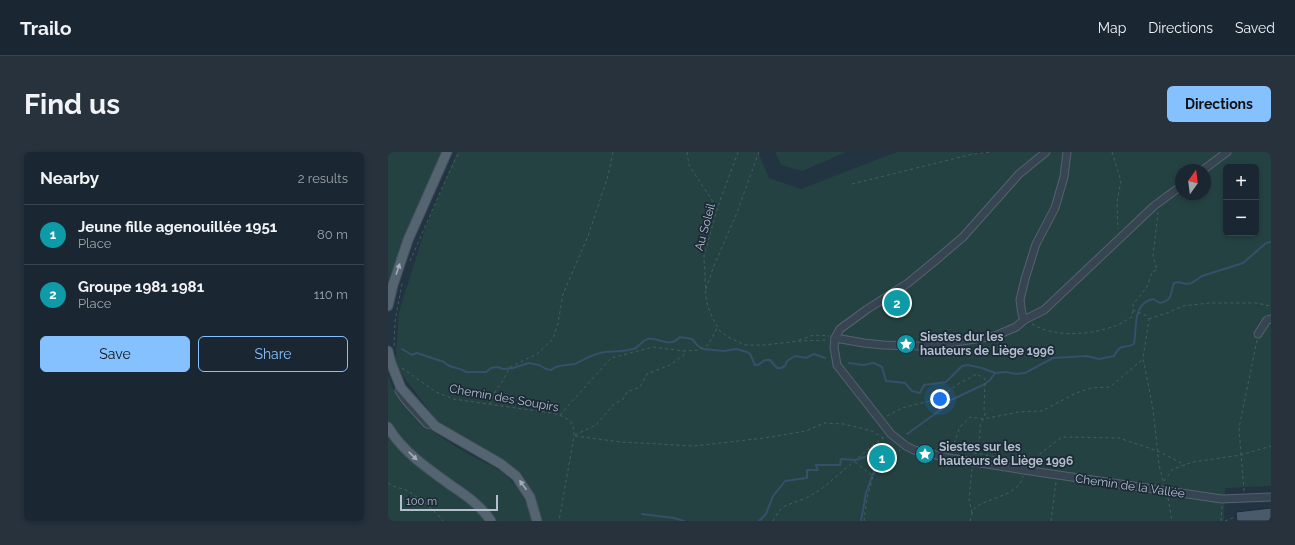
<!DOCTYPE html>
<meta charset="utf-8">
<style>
:root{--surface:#1a2631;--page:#27323d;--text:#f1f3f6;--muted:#9fa5ab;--line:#38434d;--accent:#85c0ff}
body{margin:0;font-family:Raleway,sans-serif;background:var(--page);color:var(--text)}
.controls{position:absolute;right:12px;top:12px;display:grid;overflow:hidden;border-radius:6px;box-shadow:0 2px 6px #0003}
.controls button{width:36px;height:36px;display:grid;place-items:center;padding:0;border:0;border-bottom:1px solid var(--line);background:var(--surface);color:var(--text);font:20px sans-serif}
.compass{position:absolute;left:787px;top:12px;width:36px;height:36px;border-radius:50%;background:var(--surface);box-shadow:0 2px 6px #0003;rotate:14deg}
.scale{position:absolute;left:12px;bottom:10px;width:98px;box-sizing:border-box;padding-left:4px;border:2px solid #b3bfcc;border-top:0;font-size:11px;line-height:14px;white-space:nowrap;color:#b3bfcc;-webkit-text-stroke:3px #1c2936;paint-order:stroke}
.you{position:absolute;left:552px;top:247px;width:14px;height:14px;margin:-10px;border:3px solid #fff;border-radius:50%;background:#1a73e8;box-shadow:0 0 0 6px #1a73e833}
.badge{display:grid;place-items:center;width:26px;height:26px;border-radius:50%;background:var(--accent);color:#fff;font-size:13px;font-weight:700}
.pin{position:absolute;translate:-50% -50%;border:2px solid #fff;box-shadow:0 1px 4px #0006}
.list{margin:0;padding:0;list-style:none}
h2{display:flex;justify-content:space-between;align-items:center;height:52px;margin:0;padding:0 16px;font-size:17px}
h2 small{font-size:13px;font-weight:400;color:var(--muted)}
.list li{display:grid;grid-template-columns:26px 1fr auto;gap:12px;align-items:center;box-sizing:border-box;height:60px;padding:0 16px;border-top:1px solid var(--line)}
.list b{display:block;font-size:15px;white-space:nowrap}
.list p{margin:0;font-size:13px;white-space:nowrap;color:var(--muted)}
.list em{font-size:13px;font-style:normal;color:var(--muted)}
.actions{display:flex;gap:8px;padding:12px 16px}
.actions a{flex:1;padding:9px 0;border:1px solid var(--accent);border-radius:6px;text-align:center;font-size:14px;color:var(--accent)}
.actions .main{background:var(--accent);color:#111}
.map{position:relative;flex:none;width:883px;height:369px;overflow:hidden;border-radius:6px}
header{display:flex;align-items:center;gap:24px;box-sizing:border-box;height:56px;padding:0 20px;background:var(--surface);border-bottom:1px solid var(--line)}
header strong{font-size:19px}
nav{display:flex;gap:22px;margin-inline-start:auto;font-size:14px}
.intro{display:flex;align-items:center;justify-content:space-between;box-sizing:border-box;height:96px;padding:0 24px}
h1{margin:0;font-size:28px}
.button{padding:10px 18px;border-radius:6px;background:var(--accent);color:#111;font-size:14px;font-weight:700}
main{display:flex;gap:24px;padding:0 24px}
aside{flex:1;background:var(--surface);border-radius:6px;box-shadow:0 2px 6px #0003}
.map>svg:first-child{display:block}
.green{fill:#254242;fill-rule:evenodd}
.water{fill:#34506a}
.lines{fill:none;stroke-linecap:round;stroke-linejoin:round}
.stream{stroke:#34506a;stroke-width:2}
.building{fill:#485a6b;stroke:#1e2b38}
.minor-casing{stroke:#55626f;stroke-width:9}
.major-casing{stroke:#43505d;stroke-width:11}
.path{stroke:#435e5f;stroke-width:1;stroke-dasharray:3 3;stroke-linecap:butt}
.minor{stroke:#374451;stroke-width:7}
.major{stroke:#556471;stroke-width:9}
.oneway{fill:#a0adba}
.labels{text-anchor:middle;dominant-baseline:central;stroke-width:3.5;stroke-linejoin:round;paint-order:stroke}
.street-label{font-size:12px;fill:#b3bfcc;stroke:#1c2936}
.poi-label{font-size:12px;font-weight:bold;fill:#b3bfcc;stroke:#1c2936;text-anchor:start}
</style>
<header>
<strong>Trailo</strong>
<nav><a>Map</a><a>Directions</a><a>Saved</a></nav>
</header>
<div class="intro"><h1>Find us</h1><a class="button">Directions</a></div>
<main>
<aside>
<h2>Nearby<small>2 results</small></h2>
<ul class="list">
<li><span class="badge" style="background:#0f9aa8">1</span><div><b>Jeune fille agenouillée 1951</b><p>Place</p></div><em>80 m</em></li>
<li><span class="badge" style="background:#0f9aa8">2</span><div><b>Groupe 1981 1981</b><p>Place</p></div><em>110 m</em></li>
</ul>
<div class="actions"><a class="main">Save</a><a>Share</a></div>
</aside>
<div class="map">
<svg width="883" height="369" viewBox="0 0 883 369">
<rect width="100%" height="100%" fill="#223341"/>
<g class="green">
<polygon points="0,0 54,0 20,78 8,116 4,118 0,130"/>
<path d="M69 0H370L381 26 413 37 509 0H586L587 2 603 0H883V334L837 336 836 369H151L147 346 125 318 52 273 7 213 11 160 38 74ZM838 15H868V81H838ZM793 18H817V42H793Z"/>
<polygon points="387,0 458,0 414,19 393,13"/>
<polygon points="0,223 4,235 15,251 41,277 73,298 115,320 140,347 144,369 0,369"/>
</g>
<polygon class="water" points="493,291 501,295 504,299 503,302 493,304 490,314 484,312 490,293"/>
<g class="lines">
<g class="stream">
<path d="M14 197 24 203 29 201 56 210C62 217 72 215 78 220H98L103 216 110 215 115 217 125 216 141 211 151 213 158 217 163 218C170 212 178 214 186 212 196 208 206 201 217 200 227 199 239 200 248 196 252 193 255 188 260 187 272 185 281 197 292 185L304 187 310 194 315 197 336 199 348 197 359 200 362 202 367 213H370L377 208H382L389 216H393L397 214 399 209 407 204 418 206 426 202 437 206"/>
<path d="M461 211 475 213 486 211 494 215 498 229 517 231 524 239 532 241 536 233 558 230 574 214 580 213 594 216 607 221 618 220 628 222 637 221 665 206 699 204 711 207 726 204C734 189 736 198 746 192 749 177 744 151 765 147L772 151C785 148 782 142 786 131L790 130 798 132 804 131 814 124 855 111 878 91 883 90"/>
<polyline points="519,282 558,254 563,248 597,232 602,228 607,221"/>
<polyline points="254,362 286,366 296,369"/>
<polyline points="371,369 378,362 385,344 397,329 419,326 419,318 430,318 428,313 452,313 453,307 468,308 488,301"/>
<polyline points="473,369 478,341 489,311"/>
</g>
</g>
<polygon class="building" points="883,356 883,369 849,369 848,360"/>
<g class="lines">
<defs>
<g id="minor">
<polyline points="658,0 631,22 575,85 548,108 520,131 478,158 452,177 447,186 446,195 449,213 503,282 518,294 526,298 561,306 636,318 834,347 883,345"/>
<polyline points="815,18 839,0"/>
<polyline points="636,168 634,162 632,148 637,127 648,92 667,56 676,25 679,0"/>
<polyline points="870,182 879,168 883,167"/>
<polyline points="447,186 476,191 495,193 530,194 561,191 607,184 628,175 636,168 656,158 766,54 793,34"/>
<polyline points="11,239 18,249 39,272 47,274"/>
</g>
<g id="major">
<polyline points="0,154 5,133 20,88 59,0"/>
<polyline points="0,199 3,211 13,236 47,274 113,312 128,324 142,345 149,369"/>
<path d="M0 275C15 300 40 317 64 334 79 344 93 354 103 369"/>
</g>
</defs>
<use href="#minor" class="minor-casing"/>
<use href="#major" class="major-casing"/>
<g class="path">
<polyline points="299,0 301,13 329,56"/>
<polyline points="350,0 329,57 316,104 318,146 320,155 326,169 332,179 340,185 357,193 376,193 412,189 440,188"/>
<polyline points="724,0 733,29 729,50 730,77"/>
<polyline points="464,32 585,2 604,0"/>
<polyline points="769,60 770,62 765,104 769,118 764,120 759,135 745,152 745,158 757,163 761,167 755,206 765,257 771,313 776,332"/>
<polyline points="22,109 58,27 71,0"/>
<polyline points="318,137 325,116 348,63 371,0"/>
<polyline points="761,167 779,161 795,154 821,151 868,151 883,154"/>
<path d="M644 172C667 186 702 183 727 174 733 172 738 168 744 165L745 159"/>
<polyline points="411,188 426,183 441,184"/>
<polyline points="6,194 7,169 14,132"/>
<path d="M14 216 48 240 65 247 163 261C177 264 187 268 186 284L171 369"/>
<polyline points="102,252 109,236 114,230 122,215 149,202 165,187 170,171 175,142 200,84 220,24 225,0"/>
<polyline points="172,263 223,206 265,195 296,199 311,198 320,193 329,176"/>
<polyline points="499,264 514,256 549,247 572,231 589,222 597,227 596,258 597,263 592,274 592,284 587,302"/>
<polyline points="187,283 208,273 225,253 235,247 239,240 252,235 259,222 282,213 296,203 296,199"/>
<polyline points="187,284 233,290 306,294 376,286 418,279 436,271 456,272 484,279 495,286"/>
<polyline points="550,296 578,299 618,307"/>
<polyline points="564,297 572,275 582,265 595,267 631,260 654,259 688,241 703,236 722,235 755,207"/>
<polyline points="467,310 485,324 494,310 512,298"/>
<polyline points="644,312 653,301 674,285 731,286 770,299 797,313"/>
<polyline points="776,329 785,317 805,310 853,303 883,294"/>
<path d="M0 331C8 337 13 335 20 339 32 347 46 357 55 369"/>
<polyline points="856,339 851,276 869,188"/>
<polyline points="780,346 784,369"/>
<polyline points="584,361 581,347 584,317"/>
<polyline points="385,369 391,359 397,354 418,346 432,338 443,329 486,292 497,285"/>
<polyline points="476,369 479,346 485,324"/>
<path d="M582 369C583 365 584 361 586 357 597 345 630 346 635 324"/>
<polyline points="663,369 668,330"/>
<polyline points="833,369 834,354"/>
<polyline points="837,369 847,365"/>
</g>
<use href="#minor" class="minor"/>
<use href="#major" class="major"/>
</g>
<defs><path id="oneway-solid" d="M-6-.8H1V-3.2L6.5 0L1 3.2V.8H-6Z"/></defs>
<g class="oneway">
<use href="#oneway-solid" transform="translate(10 117) rotate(-71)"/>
<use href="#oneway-solid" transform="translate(25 304) rotate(44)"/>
<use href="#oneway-solid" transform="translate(135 333) rotate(-126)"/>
</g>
<defs>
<symbol id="sight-disc" viewBox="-11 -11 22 22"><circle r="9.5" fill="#0f9aa8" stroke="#1c2936"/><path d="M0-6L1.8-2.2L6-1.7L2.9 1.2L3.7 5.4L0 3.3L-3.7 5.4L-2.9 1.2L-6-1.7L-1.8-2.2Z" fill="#fff"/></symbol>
</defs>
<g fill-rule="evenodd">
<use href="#sight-disc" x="507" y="181" width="22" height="22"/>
<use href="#sight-disc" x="526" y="291" width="22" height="22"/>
</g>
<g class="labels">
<g class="street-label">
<text transform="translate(317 75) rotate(-75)">Au Soleil</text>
<text transform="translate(116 246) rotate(10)">Chemin des Soupirs</text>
<text transform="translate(742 334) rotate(8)">Chemin de la Vallée</text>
</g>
<g class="poi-label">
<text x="532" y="185">Siestes dur les<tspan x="532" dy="14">hauteurs de Liège 1996</tspan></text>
<text x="551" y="295">Siestes sur les<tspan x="551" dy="14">hauteurs de Liège 1996</tspan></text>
</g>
</g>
</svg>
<div class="controls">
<button>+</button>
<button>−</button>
</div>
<svg class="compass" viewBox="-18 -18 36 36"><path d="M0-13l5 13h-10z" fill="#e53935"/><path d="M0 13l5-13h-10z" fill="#9fa5ab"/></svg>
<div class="scale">100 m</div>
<div class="you"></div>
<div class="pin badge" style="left:494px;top:306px;background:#0f9aa8">1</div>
<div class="pin badge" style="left:509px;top:151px;background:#0f9aa8">2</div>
</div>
</main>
